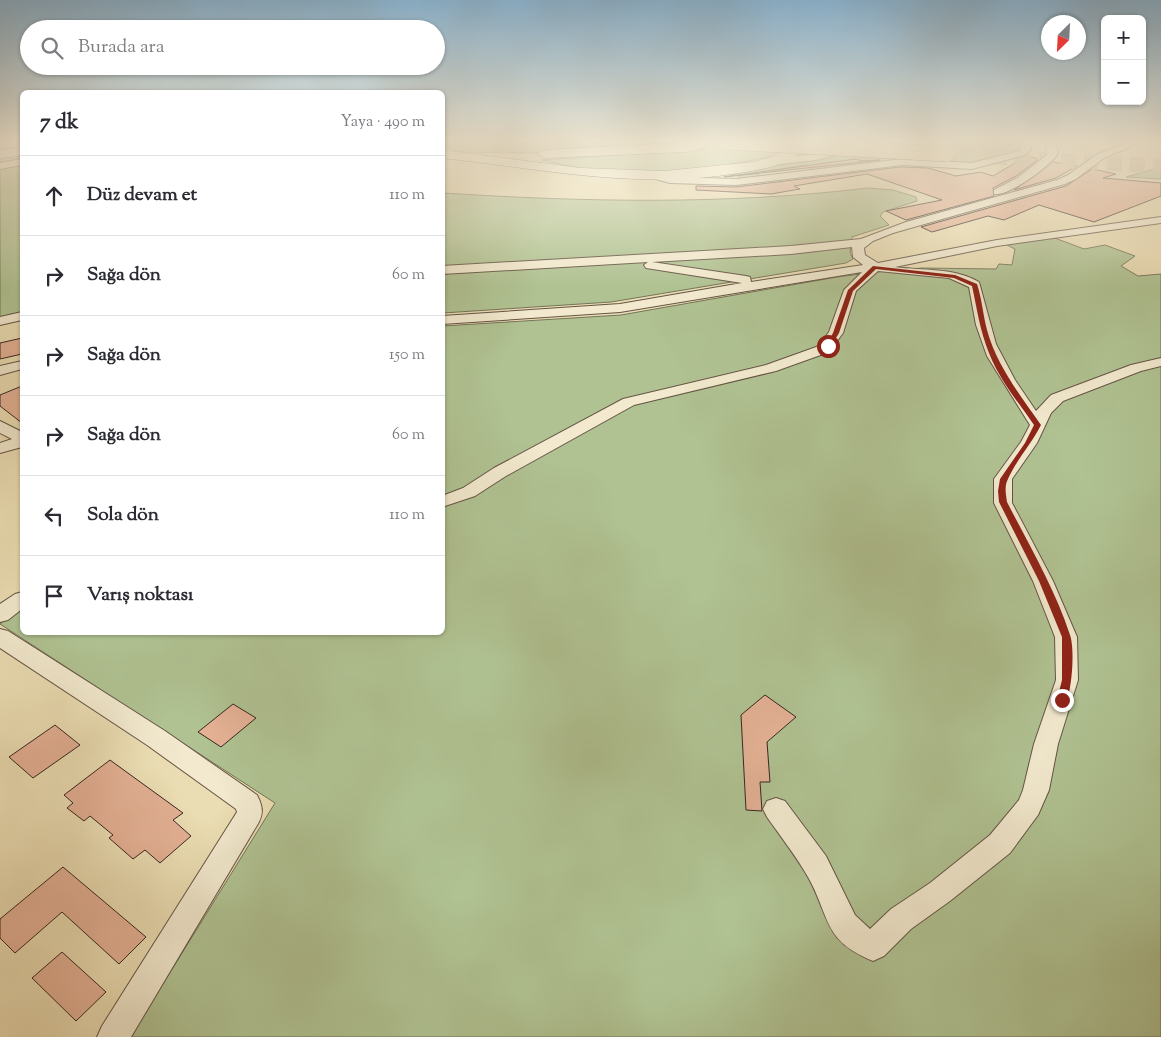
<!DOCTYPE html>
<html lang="tr">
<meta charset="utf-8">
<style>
:root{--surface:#fff;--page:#f2f2f3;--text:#2b2b33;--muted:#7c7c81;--line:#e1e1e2}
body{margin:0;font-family:"Sorts Mill Goudy",serif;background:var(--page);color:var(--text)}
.controls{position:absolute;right:15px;top:15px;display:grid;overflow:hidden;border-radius:8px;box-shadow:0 1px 4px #0004}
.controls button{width:45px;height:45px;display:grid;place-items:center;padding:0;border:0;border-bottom:1px solid var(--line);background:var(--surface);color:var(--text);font:25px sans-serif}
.compass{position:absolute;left:1041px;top:15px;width:45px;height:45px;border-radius:50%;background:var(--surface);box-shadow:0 1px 4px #0004;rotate:204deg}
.stop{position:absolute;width:15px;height:15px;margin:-11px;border:4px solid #8f2418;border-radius:50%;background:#fff}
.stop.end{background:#8f2418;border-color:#fff;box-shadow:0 1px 5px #0008}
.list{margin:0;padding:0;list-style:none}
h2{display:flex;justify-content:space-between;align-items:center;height:65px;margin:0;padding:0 20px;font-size:21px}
h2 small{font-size:16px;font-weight:400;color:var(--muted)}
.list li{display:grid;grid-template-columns:32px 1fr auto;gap:15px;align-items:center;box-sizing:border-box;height:80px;padding:0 20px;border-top:1px solid var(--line)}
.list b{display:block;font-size:19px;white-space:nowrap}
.list em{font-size:16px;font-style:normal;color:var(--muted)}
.icon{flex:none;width:28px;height:28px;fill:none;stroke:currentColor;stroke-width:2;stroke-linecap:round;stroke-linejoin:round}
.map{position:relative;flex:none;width:1161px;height:1037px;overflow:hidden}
.search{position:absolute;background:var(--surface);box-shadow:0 1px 4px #0004;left:20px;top:20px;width:425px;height:55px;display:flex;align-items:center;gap:12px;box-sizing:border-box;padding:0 18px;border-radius:28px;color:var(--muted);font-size:19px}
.panel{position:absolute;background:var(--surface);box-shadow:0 1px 4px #0004;left:20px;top:90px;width:425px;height:545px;border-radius:8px}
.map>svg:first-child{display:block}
.green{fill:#b0c292;stroke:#747459}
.building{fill:#e4b195;stroke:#372720}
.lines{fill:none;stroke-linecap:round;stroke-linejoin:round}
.motorway-tunnel{stroke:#c7b996;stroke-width:15;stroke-dasharray:15 8;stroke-linecap:butt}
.minor-casing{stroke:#645445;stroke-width:2}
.secondary-casing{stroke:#372720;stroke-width:1}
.minor{fill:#f2e9ce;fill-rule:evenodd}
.secondary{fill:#f2e9ce;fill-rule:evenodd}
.motorway-bridge-casing{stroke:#372720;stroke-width:16;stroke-linecap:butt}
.motorway-bridge{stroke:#ebddb3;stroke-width:15}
.route{fill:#8f2418}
</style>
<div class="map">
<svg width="1161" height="1037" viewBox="0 0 1161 1037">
<rect width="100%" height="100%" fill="#ebddb3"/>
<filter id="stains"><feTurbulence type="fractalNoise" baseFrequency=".004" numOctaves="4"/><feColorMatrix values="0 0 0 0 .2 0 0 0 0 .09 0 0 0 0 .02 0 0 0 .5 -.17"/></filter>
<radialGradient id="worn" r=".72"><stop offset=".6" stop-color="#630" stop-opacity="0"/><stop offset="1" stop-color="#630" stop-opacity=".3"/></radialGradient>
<g class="green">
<polygon points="443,142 671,142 696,143 681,147 528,153 443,152"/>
<polygon points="706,142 794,142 769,157 713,168 652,172 587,170 542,160 698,150 705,148"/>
<polygon points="962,142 1020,142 1022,147 1019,152 972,164 910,160 873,163 855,159 843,161 852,166 814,171 806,165 756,173 763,178 742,181 737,175 717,175 853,152 931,151"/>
<polygon points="22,156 22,312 0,317 0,157"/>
<polygon points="1161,167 1161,179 1126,177"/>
<path d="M868 188 893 190 916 197 917 201 883 212 880 216 889 225 852 237 850 253 853 259 846 263 611 302 443 313V193C584 202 727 205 868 188Z"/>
<polygon points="1052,237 1084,249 1105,245 1135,256 1121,266 1138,276 1161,274 1161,1037 130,1037 275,803 0,624 22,608 22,632 442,632 443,326 621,315 837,277 893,270 923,268 996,269 999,264 1012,265 1015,249 1007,245"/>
</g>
<g class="building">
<polygon points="1027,156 1039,159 1016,176 993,188 994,196 906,220 886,211 942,200 867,174 794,186 800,189 771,194 696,190 696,186 736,187 900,167 928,168 956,176 981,172 993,176"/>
<polygon points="856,159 860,161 880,160 724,177"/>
<polygon points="1053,162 1077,166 1056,178 1014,190"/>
<polygon points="1092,169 1116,174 1103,178 1161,183 1161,196 1094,222 1039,205 1004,220 988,216 932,232 921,227 1066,186"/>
<polygon points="22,338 22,354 0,359 0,343"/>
<polygon points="22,386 22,423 0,406 0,395"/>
<polygon points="765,695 796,717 767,742 770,782 760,782 762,811 746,810 741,715"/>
<polygon points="233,704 256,718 221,747 198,732"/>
<polygon points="55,725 80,745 33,778 9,757"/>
<polygon points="110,760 183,813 173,820 191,836 160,863 145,850 133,859 109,838 113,835 90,816 84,821 67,808 73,803 64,795"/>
<polygon points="63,867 146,937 119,964 62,912 15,953 0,938 0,919"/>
<polygon points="62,952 106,992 76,1021 32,978"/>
</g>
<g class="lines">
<polyline class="motorway-tunnel" points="946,154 1161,166"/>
<defs>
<g id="minor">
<polygon points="871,142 888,142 816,160 772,165 767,162 772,159 816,154"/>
<polygon points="1021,142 1030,142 1031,149 1025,155 972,169 903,165 736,185 670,183 640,175 645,172 670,177 736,179 903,159 972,163 1019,151 1021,148"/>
<path d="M1046 142H1055L1058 153C1052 165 1008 197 994 194V190L1017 178 1047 155Z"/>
<path d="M1130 142H1142L1104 158 1076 179 1065 184 893 233 873 241 864 248 865 255 878 263 997 240 1161 217V223L997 246 895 267C924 271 953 267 979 282L996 344 1015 380 1036 411 1051 395 1131 365 1161 358V366L1141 371 1063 401 1051 413 1037 443 1012 479V503L1053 581 1077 637 1078 680 1058 744 1049 790 1038 815 1010 853 950 901 911 929 884 956 873 961C822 940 831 918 808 877 796 856 781 837 767 817L763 809 767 801 776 798 785 801 826 856 855 915 870 929 891 909 930 883 990 835 1019 800 1023 790 1034 744 1056 680 1055 637 1033 581 994 503V479L1021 442 1030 425 987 356 976 325 969 287 949 278 878 271 856 291 843 333 829 352 776 371 634 405 506 476 475 496 442 507V496L463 488 494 468 623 399 766 365 819 346 829 332 844 290 862 272 620 312 442 324V316L620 304 742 283 646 268 644 265 648 262 442 274V266L791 246 861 239 906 222 1057 180 1068 175 1098 154ZM852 247 853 257 863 265 751 282 750 277 746 276 652 262 791 254Z"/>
<polygon points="22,159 22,165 0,169 0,163"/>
<polygon points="22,312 22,320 0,325 0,317"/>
<polygon points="22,361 22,369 0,375 0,366"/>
<polygon points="0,421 22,432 22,447 0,453 0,443 12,439 0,433"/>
<polygon points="22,592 22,609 8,620 0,622 0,604 15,594"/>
<path d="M0 629 8 631 165 731 257 795C262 805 264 812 259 822L131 1037H97L102 1026 237 812 236 809 147 745 0 648Z"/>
</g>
<g id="secondary">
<polygon points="693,142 708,142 702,149 686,152 544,158 537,154 544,150"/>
<path d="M797 142H811C794 165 765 169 739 173 637 190 543 169 442 158V150L581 168 664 171 754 162 776 156Z"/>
<polygon points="22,148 22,156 0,158 0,150"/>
</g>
</defs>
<use href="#minor" class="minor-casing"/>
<use href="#secondary" class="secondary-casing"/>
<use href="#minor" class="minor"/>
<use href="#secondary" class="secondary"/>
<defs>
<polyline id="motorway-bridge" points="726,142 946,154"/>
</defs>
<use href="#motorway-bridge" class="motorway-bridge-casing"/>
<use href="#motorway-bridge" class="motorway-bridge"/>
</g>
<linearGradient id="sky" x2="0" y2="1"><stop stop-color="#8ab6d5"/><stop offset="0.49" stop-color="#f6f0dd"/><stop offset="1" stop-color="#f6f0dd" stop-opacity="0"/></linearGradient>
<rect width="1161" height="287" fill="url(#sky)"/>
<path class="route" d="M873 266 955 275 977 284C982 299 983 315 987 330 997 366 1020 395 1041 425 1032 443 1015 462 1008 479 1004 486 1006 495 1007 502 1029 545 1055 589 1070 635 1075 649 1072 689 1066 703H1059L1057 700 1062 680V637L1039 581 999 502 998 491 1000 479 1025 443 1034 425C1018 402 999 379 989 353 980 331 977 309 972 286L954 278 876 269 853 291 839 333 830 348H825L833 333 848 290Z"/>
<rect width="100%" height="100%" filter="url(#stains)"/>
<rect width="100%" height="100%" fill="url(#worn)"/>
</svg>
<div class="controls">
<button>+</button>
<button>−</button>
</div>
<svg class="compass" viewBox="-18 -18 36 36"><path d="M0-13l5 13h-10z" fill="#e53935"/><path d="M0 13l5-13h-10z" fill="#7c7c81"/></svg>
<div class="stop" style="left:828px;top:346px"></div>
<div class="stop end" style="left:1062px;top:700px"></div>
<div class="search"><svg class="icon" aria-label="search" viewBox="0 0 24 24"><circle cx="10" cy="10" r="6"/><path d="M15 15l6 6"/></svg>Burada ara</div>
<section class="panel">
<h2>7 dk<small>Yaya · 490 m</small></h2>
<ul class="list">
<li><svg class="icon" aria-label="ahead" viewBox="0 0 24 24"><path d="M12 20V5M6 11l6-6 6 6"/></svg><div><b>Düz devam et</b></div><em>110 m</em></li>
<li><svg class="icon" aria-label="right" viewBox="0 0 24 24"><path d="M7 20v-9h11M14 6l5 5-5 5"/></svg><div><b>Sağa dön</b></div><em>60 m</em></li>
<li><svg class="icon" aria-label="right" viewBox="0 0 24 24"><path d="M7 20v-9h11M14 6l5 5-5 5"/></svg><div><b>Sağa dön</b></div><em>150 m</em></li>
<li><svg class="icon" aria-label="right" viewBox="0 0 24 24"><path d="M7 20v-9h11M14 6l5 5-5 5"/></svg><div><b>Sağa dön</b></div><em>60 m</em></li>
<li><svg class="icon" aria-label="left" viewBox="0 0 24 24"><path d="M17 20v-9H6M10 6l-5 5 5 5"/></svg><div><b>Sola dön</b></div><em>110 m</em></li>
<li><svg class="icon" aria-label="arrive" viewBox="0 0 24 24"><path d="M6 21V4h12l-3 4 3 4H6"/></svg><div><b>Varış noktası</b></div></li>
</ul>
</section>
</div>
